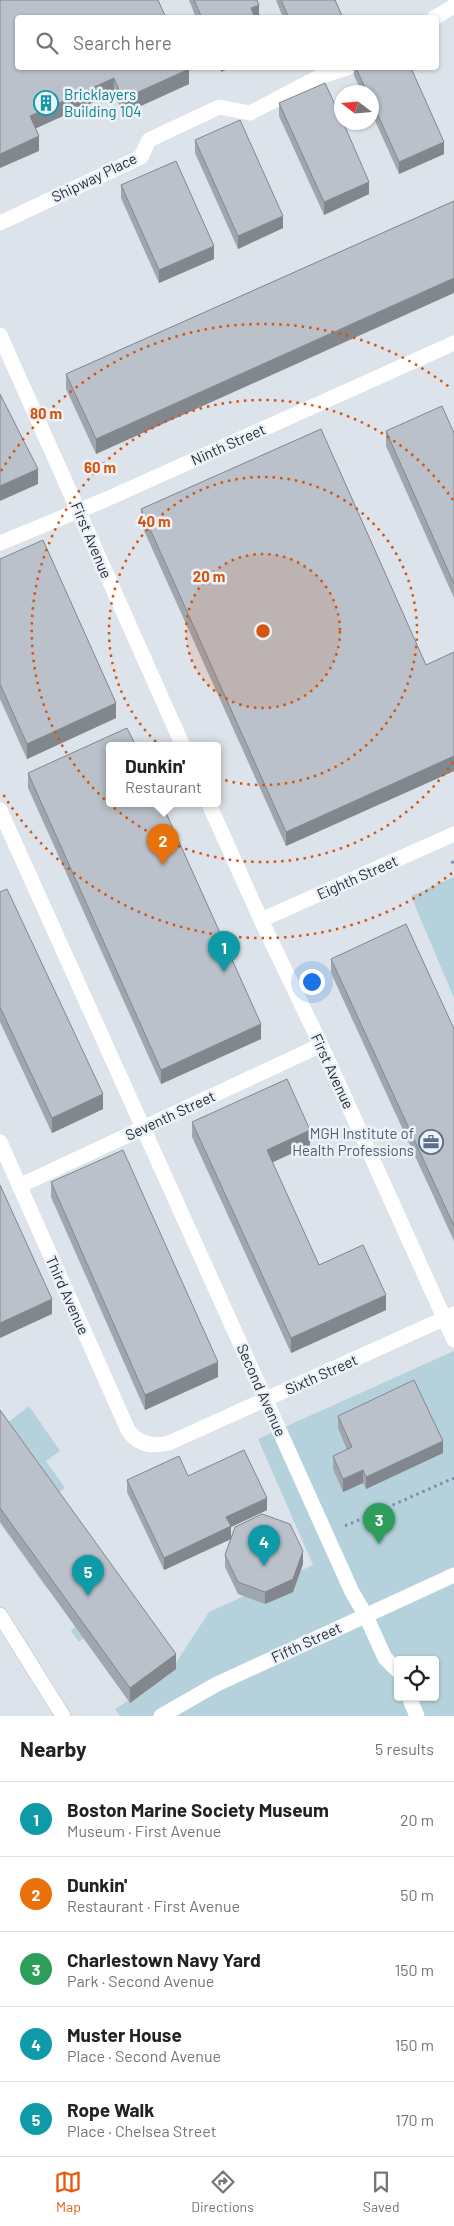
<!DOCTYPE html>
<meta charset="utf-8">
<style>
:root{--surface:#fff;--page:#f2f2f2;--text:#222;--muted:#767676;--line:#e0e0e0;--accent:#ea580c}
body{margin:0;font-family:Barlow,sans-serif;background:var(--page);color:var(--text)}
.controls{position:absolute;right:15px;bottom:15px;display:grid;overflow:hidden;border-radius:5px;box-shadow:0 1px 4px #0004}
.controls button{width:45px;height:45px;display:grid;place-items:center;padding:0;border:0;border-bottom:1px solid var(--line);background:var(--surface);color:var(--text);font:25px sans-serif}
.compass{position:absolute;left:334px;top:85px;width:45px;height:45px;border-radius:50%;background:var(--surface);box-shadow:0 1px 4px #0004;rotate:286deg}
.you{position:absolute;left:311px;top:981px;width:18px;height:18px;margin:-12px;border:4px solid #fff;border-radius:50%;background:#1a73e8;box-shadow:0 0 0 8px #1a73e833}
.badge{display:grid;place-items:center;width:32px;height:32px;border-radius:50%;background:var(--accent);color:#fff;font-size:16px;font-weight:700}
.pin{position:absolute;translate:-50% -41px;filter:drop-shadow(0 1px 2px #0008)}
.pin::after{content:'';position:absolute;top:26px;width:18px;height:15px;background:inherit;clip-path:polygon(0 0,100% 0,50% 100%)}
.popup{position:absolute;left:106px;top:742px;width:115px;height:65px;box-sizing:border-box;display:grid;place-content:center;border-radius:5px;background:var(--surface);filter:drop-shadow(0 1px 4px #0005);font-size:16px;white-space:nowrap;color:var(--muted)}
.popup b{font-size:19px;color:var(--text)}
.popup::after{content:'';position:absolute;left:50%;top:100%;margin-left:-10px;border:10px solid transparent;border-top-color:var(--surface)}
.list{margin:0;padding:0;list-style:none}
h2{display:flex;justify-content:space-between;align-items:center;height:65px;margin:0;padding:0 20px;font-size:21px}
h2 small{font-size:16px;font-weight:400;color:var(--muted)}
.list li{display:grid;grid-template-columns:32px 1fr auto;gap:15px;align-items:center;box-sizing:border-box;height:75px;padding:0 20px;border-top:1px solid var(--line)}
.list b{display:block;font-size:19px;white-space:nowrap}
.list p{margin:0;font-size:16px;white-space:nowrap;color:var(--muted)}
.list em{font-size:16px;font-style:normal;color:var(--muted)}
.icon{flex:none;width:28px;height:28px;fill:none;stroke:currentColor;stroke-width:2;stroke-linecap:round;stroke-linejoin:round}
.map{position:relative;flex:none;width:454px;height:1716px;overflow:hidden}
.search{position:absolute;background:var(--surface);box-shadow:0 1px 4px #0004;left:15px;right:15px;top:15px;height:55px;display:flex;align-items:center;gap:12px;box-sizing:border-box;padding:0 18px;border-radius:5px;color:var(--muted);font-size:19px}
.sheet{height:440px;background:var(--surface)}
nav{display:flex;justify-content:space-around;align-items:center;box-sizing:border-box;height:70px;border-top:1px solid var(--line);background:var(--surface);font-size:14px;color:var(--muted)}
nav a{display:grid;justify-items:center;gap:2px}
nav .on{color:var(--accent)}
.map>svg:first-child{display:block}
.green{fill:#b5d2dc;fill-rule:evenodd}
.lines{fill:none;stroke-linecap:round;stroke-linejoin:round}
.secondary-casing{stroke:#b0baca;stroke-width:16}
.path{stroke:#7c8caf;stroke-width:3;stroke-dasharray:2.5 4;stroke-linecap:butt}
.street{stroke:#fff;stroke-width:15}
.secondary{stroke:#fff;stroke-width:15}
.wall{fill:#a0a6ae}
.shaded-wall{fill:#82878d}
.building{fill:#bac1ca;stroke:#82878d}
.ring{fill:none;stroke:#d45411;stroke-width:2.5;stroke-dasharray:2.5 5}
.labels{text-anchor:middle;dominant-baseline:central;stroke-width:5;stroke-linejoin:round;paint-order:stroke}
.culture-label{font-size:15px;fill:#0d838f;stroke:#edf2f7;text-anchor:start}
.street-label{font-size:15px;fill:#1e263a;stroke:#edf2f7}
.service-label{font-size:15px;fill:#4e5e75;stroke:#edf2f7;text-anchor:end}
.centre{fill:#d45411;stroke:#edf2f7;stroke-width:2.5}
.ring-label{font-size:15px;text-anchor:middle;font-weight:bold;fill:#d45411;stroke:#edf2f7;stroke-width:5;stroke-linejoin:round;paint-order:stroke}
</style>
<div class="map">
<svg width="454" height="1716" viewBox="0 0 454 1716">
<rect width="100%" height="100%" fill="#dde3ea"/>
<g class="green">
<polygon points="454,877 454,998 411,896"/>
<path d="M454 1351V1716H120L115 1709 131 1699 86 1636 79 1642 71 1631 79 1622 45 1586 0 1523V1415L7 1423 29 1406 60 1451 46 1461 65 1488 53 1496 172 1669 209 1612 313 1565 258 1439ZM398 1660H435V1697H398Z"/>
</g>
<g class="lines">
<defs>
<polyline id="secondary" points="0,1615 63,1716"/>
</defs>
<use href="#secondary" class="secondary-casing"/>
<g class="path">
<polyline points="452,861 454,866"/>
<polyline points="345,1526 454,1478"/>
</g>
<g class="street">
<polyline points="434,18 454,6"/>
<polyline points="0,223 141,157 149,140 219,107 250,113 319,77 347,68"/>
<polyline points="0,335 183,746"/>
<polyline points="0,543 107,499 454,343"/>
<polyline points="209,804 261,920 321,1045 454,1340"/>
<polyline points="0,810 352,1592 365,1614 385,1658 398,1671"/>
<polyline points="261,920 454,834"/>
<path d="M0 1142 128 1430C138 1445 153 1447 169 1443L454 1314"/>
<polyline points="19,1186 321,1045"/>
<polyline points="409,1697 417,1716"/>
<polyline points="161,1716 217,1684 454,1575"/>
</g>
<use href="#secondary" class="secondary"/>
</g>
<g class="wall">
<polygon points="0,0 189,84 123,114 114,93 36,128 39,151"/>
<polygon points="189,0 257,0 259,17 196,18"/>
<polygon points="276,0 335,0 343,18 283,18"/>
<polygon points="354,68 411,68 444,154 399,174 372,114 372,92 362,92 354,76"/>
<polygon points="279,103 369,194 324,215 279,116"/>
<polygon points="195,140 283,228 238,249 195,153"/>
<polygon points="121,185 214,259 159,283 121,198"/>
<polygon points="454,201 96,454 66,389 66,374"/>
<polygon points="386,431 454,433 454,598 386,446"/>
<polygon points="141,509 426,665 454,652 454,771 286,846 141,524"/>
<polygon points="0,559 116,718 27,759 0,699"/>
<polygon points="28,773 261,1039 161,1084 28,788"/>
<polygon points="0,892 103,1109 52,1133 0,1022"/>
<polygon points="331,959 454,1029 454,1241 331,973"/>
<polygon points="192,1122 310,1145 272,1162 319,1265 386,1310 291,1353 192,1137"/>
<polygon points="51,1182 218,1377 145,1410 51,1197"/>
<polygon points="0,1410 176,1669 130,1703 0,1522"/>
<polygon points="338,1416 443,1453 366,1489 363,1483 343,1492 333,1469 333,1456 347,1450 338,1428"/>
<polygon points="188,1476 267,1510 231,1527 231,1539 303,1564 293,1592 265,1604 238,1594 225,1567 225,1555 231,1539 164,1570 127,1492 127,1480"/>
</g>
<g class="shaded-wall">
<polygon points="259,5 259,17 251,18 251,8"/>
<polygon points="221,68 230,68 221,72"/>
<polygon points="189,69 189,84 123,114 123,99"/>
<polygon points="114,78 114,93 30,131 30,116"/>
<polygon points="39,136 39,151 0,168 0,154"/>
<polygon points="444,142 444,154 399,174 399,162"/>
<polygon points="369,182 369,194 324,215 324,202"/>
<polygon points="283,216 283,228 238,249 238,236"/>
<polygon points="214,246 214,259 159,283 159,270"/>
<polygon points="454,278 454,293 96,454 96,439"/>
<polygon points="38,469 38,484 0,501 0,486"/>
<polygon points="116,703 116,718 27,759 27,744"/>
<polygon points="454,756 454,771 286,846 286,832"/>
<polygon points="261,1024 261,1039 161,1084 161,1070"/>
<polygon points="103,1094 103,1109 52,1133 52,1118"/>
<polygon points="310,1130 310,1145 267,1165 267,1150"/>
<polygon points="386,1295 386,1310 291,1353 291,1338"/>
<polygon points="52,1299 52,1314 0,1338 0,1323"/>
<polygon points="218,1362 218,1377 145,1410 145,1395"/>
<polygon points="443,1441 443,1453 366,1489 366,1477"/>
<polygon points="363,1470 363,1483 343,1492 343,1479"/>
<polygon points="267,1498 267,1510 231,1527 231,1539 164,1570 164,1558 226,1517"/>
<polygon points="303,1551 303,1564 293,1592 265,1604 265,1592"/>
<polygon points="176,1654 176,1669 130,1703 130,1688"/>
</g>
<g class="building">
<polygon points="0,0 158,0 166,18 18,18 18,68 189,68 189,69 123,99 114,78 30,116 39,136 0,154"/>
<polygon points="194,0 257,0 259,5 251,8 255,18 202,18"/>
<polygon points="281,0 335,0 343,18 289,18"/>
<polygon points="356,68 411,68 444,142 399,162 372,102 372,92 367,92"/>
<polygon points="325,83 342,120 342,122 343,122 369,182 324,202 279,103"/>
<polygon points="240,120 283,216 238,236 195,140"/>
<polygon points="176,161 214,246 159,270 121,185"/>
<polygon points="454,201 454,278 96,439 66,374"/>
<polygon points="0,394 38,469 0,486"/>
<polygon points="442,406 454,433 454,584 386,431"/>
<polygon points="321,429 426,665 454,652 454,756 286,832 141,509"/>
<polygon points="43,540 116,703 27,744 0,684 0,559"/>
<polygon points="127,728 136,746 109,746 109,804 162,804 261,1024 161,1070 28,773"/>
<polygon points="7,889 103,1094 52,1118 0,1007 0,892"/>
<polygon points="406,924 454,1029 454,1226 331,959"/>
<polygon points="287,1079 310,1130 267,1150 319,1265 363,1245 386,1295 291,1338 192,1122"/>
<polygon points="123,1150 218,1362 145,1395 51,1182"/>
<polygon points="0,1185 52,1299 0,1323"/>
<polygon points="414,1380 443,1441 366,1477 363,1470 343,1479 333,1456 352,1447 338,1416"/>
<polygon points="0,1410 176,1654 130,1688 0,1508"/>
<polygon points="244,1450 267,1498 226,1517 231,1526 164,1558 127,1480 179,1456 188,1476"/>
<polygon points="262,1514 290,1524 303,1551 293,1579 265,1592 238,1582 225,1555 235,1527"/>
</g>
<circle cx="263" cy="631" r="77" fill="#d45411" fill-opacity=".12"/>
<g class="ring">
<circle cx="263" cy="631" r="77"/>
<circle cx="263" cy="631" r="154"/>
<path d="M453 762A231 231 0 1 1 453 500"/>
<path d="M452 873A307 307 0 0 1 1 791M1 471A307 307 0 0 1 452 389"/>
</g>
<defs>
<symbol id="building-ring" viewBox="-11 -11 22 22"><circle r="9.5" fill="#edf2f7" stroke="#0f9aa8" stroke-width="1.5"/><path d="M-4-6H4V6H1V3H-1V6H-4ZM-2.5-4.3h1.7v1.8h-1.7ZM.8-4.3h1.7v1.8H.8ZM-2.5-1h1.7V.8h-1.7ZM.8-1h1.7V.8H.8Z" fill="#0f9aa8"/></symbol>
<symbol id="office-ring" viewBox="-11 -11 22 22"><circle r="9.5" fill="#edf2f7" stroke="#5c6f8a" stroke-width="1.5"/><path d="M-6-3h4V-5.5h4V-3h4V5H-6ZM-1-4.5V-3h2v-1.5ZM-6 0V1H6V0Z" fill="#5c6f8a"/></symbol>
</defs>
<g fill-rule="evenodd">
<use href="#building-ring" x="32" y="89" width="28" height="28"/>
<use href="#office-ring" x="417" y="1128" width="28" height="28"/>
</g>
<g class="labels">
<g class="culture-label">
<text x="64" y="94">Bricklayers<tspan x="64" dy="17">Building 104</tspan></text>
</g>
<g class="street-label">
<text transform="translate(94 177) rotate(-26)">Shipway Place</text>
<text transform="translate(228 444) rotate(-24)">Ninth Street</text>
<text transform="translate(92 540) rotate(67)">First Avenue</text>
<text transform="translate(357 877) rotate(-24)">Eighth Street</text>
<text transform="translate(333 1071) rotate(65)">First Avenue</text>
<text transform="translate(170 1115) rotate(-25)">Seventh Street</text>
<text transform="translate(68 1295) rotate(66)">Third Avenue</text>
<text transform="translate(321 1374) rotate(-24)">Sixth Street</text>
<text transform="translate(262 1390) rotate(66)">Second Avenue</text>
<text transform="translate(306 1642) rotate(-25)">Fifth Street</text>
</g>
<g class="service-label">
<text x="414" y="1133">MGH Institute of<tspan x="414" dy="17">Health Professions</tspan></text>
</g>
</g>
<circle cx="263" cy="631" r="8" class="centre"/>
<g class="ring-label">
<text x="46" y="419">80 m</text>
<text x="100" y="473">60 m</text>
<text x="154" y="527">40 m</text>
<text x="209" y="582">20 m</text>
</g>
</svg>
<div class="controls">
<button><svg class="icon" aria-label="locate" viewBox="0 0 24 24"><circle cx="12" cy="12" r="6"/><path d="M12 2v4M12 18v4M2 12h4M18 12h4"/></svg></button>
</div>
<svg class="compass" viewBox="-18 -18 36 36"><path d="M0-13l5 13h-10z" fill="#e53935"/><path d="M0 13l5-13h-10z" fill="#767676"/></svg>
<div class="you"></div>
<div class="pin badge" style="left:224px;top:972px;background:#0f9aa8">1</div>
<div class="pin badge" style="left:163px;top:865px;background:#e8710a">2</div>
<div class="popup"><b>Dunkin'</b>Restaurant</div>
<div class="pin badge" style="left:379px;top:1544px;background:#2e9e5b">3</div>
<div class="pin badge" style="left:264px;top:1566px;background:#0f9aa8">4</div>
<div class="pin badge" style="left:88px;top:1596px;background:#0f9aa8">5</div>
<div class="search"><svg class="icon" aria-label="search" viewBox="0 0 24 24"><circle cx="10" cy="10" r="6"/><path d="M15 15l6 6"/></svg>Search here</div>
</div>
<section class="sheet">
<h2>Nearby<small>5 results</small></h2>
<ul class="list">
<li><span class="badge" style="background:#0f9aa8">1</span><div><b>Boston Marine Society Museum</b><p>Museum · First Avenue</p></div><em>20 m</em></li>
<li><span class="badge" style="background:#e8710a">2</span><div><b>Dunkin'</b><p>Restaurant · First Avenue</p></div><em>50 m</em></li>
<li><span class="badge" style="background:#2e9e5b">3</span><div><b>Charlestown Navy Yard</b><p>Park · Second Avenue</p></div><em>150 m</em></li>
<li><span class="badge" style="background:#0f9aa8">4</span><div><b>Muster House</b><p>Place · Second Avenue</p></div><em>150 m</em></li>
<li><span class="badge" style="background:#0f9aa8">5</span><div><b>Rope Walk</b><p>Place · Chelsea Street</p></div><em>170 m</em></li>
</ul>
</section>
<nav>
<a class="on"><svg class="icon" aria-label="map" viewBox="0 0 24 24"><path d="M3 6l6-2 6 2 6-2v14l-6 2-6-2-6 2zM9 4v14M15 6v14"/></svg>Map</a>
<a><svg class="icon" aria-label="directions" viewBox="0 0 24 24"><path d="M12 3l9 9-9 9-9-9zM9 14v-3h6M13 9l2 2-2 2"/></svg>Directions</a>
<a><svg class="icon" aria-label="saved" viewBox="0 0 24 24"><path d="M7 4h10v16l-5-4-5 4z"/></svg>Saved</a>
</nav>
